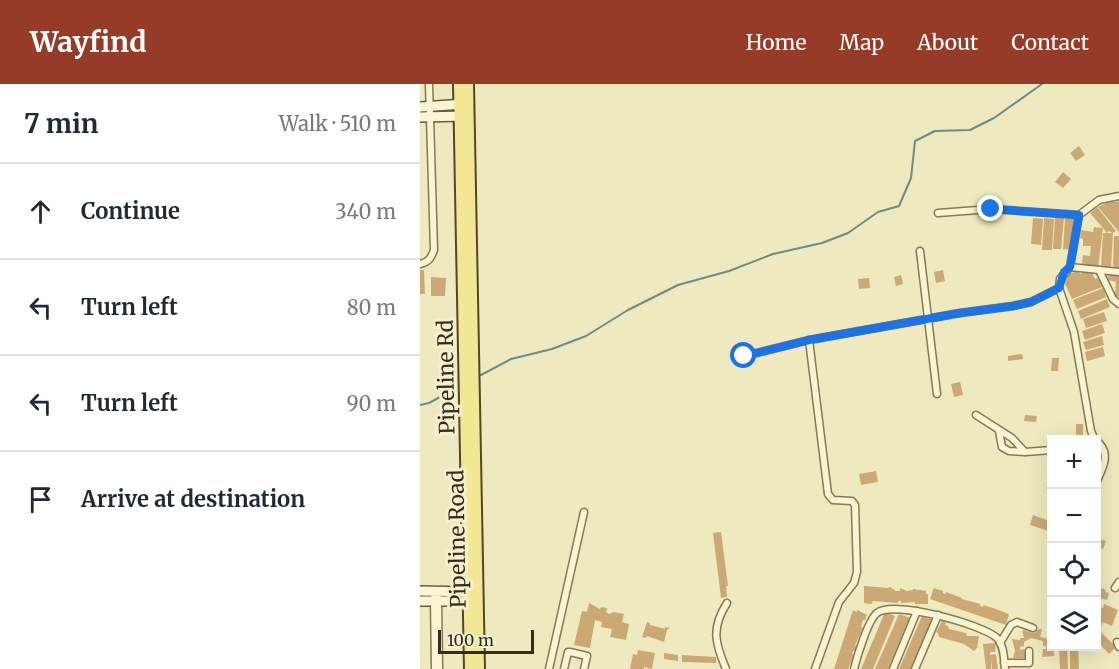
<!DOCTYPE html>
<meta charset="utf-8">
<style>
:root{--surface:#fff;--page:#f6f6f7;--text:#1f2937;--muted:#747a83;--line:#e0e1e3;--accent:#953b27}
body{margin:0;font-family:Merriweather,serif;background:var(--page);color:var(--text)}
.controls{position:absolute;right:18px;bottom:18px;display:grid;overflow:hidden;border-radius:0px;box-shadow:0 6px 24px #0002}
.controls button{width:54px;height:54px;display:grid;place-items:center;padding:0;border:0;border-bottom:2px solid var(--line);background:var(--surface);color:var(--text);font:30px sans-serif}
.scale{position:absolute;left:18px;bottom:15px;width:96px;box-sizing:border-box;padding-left:6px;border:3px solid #352d1c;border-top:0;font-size:16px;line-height:21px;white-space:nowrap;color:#352d1c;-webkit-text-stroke:4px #f5f1ce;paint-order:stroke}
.stop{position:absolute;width:18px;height:18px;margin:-14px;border:4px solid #1a73e8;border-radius:50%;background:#fff}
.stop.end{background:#1a73e8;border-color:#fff;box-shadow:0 2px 6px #0008}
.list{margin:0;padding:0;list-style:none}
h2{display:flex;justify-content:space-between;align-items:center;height:78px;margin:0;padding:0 24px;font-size:26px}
h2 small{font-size:20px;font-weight:400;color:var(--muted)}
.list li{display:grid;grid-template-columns:39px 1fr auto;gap:18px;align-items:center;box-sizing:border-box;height:96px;padding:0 24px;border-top:2px solid var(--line)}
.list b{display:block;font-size:22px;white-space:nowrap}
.list em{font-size:20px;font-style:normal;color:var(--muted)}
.icon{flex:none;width:33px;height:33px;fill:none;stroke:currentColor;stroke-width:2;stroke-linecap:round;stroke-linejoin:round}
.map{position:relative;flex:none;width:699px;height:585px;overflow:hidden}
header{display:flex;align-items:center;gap:36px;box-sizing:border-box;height:84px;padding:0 30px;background:var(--accent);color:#fff}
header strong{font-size:28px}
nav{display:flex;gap:33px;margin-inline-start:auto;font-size:21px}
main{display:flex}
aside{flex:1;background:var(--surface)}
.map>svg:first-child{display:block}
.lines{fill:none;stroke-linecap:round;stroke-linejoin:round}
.stream{stroke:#698d8b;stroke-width:2}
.building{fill:#cca974}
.street-casing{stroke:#867957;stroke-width:9}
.secondary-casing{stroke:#685a3a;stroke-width:12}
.primary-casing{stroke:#53462c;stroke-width:14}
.street{stroke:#f9f4d1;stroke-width:6}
.secondary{stroke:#f9f4d1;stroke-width:9}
.primary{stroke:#f2e795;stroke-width:10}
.route{stroke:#1a73e8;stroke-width:8}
.labels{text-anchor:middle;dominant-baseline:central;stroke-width:6;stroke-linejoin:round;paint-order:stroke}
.street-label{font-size:21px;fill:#352d1c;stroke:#f5f1ce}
</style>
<header>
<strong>Wayfind</strong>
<nav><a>Home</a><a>Map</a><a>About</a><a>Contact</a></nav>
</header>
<main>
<aside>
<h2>7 min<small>Walk · 510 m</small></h2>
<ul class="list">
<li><svg class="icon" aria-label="ahead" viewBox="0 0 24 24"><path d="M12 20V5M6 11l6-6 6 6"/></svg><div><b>Continue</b></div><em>340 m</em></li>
<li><svg class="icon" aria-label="left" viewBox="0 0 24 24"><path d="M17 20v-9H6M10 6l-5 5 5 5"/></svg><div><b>Turn left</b></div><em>80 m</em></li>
<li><svg class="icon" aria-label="left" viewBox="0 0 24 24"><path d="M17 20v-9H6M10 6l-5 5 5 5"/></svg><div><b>Turn left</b></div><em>90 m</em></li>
<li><svg class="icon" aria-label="arrive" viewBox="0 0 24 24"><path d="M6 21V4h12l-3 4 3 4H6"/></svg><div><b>Arrive at destination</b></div></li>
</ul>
</aside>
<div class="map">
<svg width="699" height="585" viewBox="0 0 699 585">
<rect width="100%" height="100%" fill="#eee9be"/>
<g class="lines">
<g class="stream">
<polyline points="61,291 91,275 132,265 166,252 208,226 258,201 309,187 353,170 402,159 428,149 458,128 479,122 491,94 495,57 515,47 550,46 574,34 622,0"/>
<polyline points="0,321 9,319 20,313"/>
</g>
</g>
<g class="building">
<polygon points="659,62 665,71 656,77 650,69"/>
<polygon points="643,88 651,95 643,104 635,98"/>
<polygon points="693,116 695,118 699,117 699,148 678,123"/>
<polygon points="677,123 696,147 693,149 689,147 687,149 670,129"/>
<polygon points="613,134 623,135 621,161 611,160"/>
<polygon points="624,134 634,135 632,166 622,166"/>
<polygon points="635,134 644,134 641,165 633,165"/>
<polygon points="645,135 655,135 653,166 643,165"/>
<polygon points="674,143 683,144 678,184 662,182 663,171 670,172 671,162 663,162 663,155 660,154 661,146 673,148"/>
<polygon points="683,149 693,149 691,184 681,184"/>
<polygon points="694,152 699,152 699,185 693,184"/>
<polygon points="0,186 4,186 5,210 0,210"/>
<polygon points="523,186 525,197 516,199 514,188"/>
<polygon points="659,186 660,190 671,186 675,195 678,194 682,203 652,215 642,193"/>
<polygon points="689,188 699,190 699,213 695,212 696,198 688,196"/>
<polygon points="481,191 483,200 476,202 474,193"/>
<polygon points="11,193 26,194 25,212 11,212"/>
<polygon points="449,194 450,204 439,205 438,195"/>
<polygon points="683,204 686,213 657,225 653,216"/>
<polygon points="687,215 690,223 661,235 658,227"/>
<polygon points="684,228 687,237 666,244 663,235"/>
<polygon points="682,240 685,249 665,256 662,247"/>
<polygon points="682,252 684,261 666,266 663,258"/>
<polygon points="683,263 685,272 667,277 665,268"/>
<polygon points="602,270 603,275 588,277 588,272"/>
<polygon points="632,274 639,274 638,287 631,287"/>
<polygon points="540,298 543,311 534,313 531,300"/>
<polygon points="605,331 617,332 616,338 604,337"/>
<rect x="656" y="340" width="7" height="14"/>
<polygon points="456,387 458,398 441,401 439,390"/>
<polygon points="613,431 632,438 632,448 610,441"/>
<polygon points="301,448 308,502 306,502 307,513 301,514 293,449"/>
<polygon points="676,454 686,457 683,465 676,463"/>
<polygon points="444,502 468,504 470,503 476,507 480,507 480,504 487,507 493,506 493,505 506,507 506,510 508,510 508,520 495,520 495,518 481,519 481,517 478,517 478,519 453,517 451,520 444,519"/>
<polygon points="679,503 686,506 685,508 689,509 687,516 676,513"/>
<polygon points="514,504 523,507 523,509 526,510 526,508 542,514 542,515 560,520 560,522 563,523 563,521 573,524 589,530 586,541 510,515"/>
<polygon points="169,519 180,525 181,523 187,524 186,528 189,530 194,528 204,530 202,538 209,540 206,556 190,553 192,545 181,543 182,538 175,536 170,564 154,561 162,527 167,528"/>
<polygon points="684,520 698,526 692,542 683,538 680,545 677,544 696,563 689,570 676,556 676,521 683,524"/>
<polygon points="433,526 437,528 437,526 447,531 445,536 443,536 441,543 443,544 435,561 437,562 435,567 433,567 432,570 434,571 428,585 414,585"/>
<polygon points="465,528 475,532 453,585 441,585"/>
<polygon points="479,530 490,534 468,585 455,585"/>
<polygon points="502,532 513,536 492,585 479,585"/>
<polygon points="522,537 526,538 525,541 528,542 529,545 546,549 547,552 559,552 557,564 554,567 544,560 519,553 518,549 516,548"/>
<polygon points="227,538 230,539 230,541 245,545 245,543 250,544 247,546 244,558 227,552 226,554 222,553"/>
<polygon points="619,545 622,545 620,553 629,555 629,553 632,553 634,572 622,573 623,565 626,565 626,562 623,562 623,557 611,554 604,558 604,562 600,563 600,566 604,565 606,574 593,574 595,567 592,555 600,556 600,554 604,554 602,546 614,549"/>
<polygon points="576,559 575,568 570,568 570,571 576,570 578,585 572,585 572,575 571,585 566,585 563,560"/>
<polygon points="639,562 647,562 648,585 640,585"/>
<polygon points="650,562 658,562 659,585 650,585"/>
<polygon points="218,566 235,569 232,585 224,583 224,585 210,585 213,570 217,571"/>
<polygon points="244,569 258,571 258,577 244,575"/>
<polygon points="262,571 296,573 296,579 262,578"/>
</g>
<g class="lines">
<defs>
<g id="street">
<polyline points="518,129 571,125 659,131"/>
<polyline points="500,167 517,310"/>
<path d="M0 180C9 178 11 174 14 166L9 0"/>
<polyline points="650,183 659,131 679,116 699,112"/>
<polyline points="679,186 693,215 699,220"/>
<polyline points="389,256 408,410 413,416 432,417 435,421 437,488 434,499 419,518 395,585"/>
<polyline points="324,272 389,256 540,229 593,222 611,218 639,204"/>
<polyline points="556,331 592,354 605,368 632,366"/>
<polyline points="579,347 582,363 589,367 605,368"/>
<polyline points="675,356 671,347 654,248 639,204 640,195 650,183 699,188"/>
<path d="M676 399C682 385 691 371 679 359"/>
<polyline points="695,504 699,498"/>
<polyline points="14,514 15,585"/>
<polyline points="18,514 19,585"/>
<polyline points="697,558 699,563"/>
<polyline points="580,559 591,541 597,538 613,544"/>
<polyline points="584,579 609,579 609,567"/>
<polyline points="129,585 164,428"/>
<polyline points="144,585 148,568 150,568 167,572 164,585"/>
<path d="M306 585C295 559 291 544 307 519"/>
<path d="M434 585C437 573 448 536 457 529 473 516 562 540 577 554 584 561 584 575 585 585"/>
<polyline points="473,585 497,527"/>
<polyline points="495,585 518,531"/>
</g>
<g id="secondary">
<polyline points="0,23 45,20"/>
<polyline points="0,33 46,32"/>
<polyline points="0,507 55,508"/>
<polyline points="0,517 56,517"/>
</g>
<g id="primary">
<polyline points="39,0 50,585"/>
<polyline points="48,0 59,585"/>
</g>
</defs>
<use href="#street" class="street-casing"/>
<use href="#secondary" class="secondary-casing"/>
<use href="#primary" class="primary-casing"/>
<use href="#street" class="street"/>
<use href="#secondary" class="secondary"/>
<use href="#primary" class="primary"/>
</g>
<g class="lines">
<polyline class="route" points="324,272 389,256 540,229 593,222 611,218 639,204 644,188 650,183 659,131 571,125"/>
</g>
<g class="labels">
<g class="street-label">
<text transform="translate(26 293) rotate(-91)">Pipeline Rd</text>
<text transform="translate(37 455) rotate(-91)">Pipeline Road</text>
</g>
</g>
</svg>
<div class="controls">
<button>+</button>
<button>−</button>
<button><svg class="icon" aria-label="locate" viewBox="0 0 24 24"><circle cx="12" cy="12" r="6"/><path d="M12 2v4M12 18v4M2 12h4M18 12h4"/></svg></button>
<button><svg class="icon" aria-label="layers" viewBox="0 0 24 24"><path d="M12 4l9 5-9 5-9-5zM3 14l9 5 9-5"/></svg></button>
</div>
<div class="scale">100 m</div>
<div class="stop" style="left:324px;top:272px"></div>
<div class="stop end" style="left:571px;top:125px"></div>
</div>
</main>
